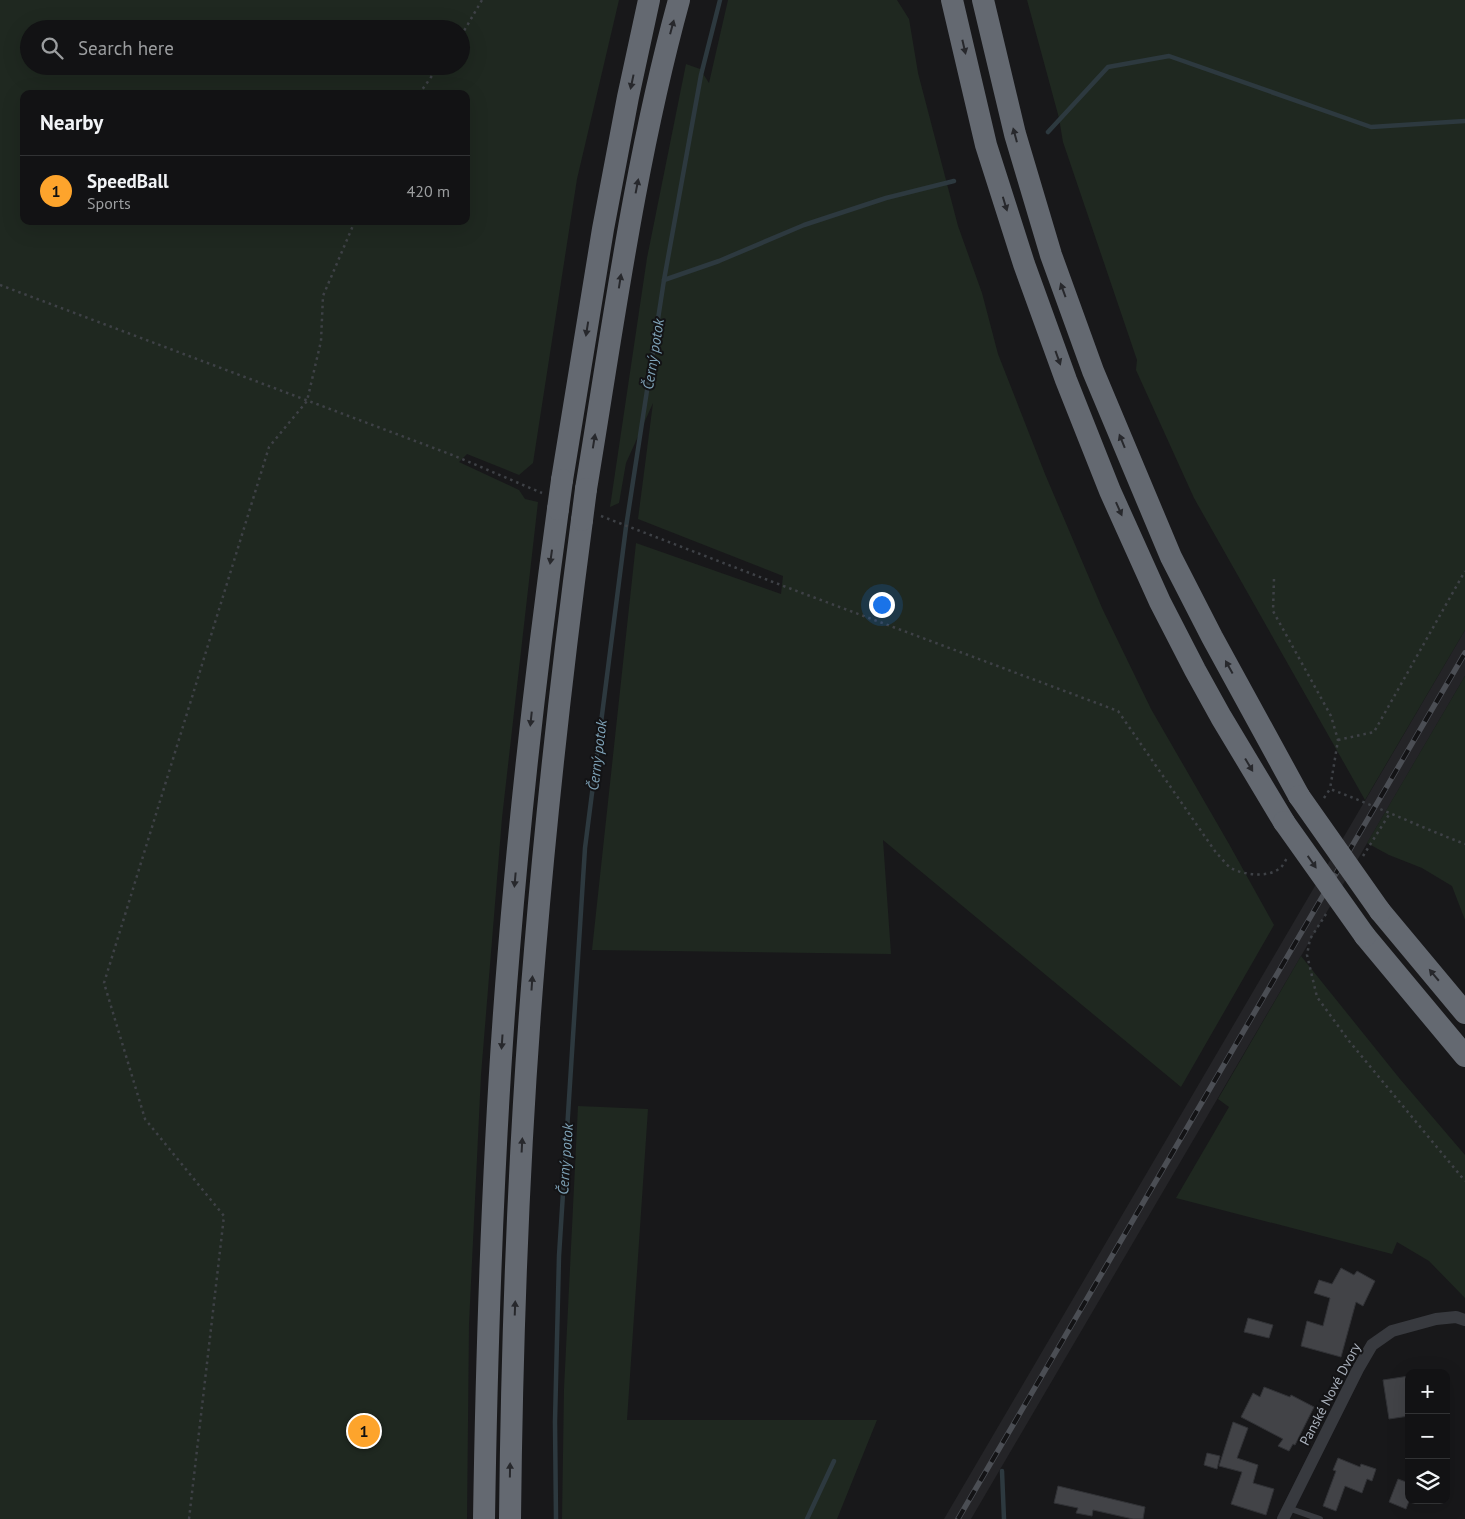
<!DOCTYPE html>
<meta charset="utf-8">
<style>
:root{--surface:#121214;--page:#1b1b1d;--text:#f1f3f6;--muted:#9c9ea0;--line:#313234;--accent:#fda42c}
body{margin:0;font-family:"PT Sans",sans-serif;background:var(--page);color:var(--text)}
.controls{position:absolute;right:15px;bottom:15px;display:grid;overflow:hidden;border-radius:10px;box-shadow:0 5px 20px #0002}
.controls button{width:45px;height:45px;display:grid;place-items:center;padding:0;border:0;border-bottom:1px solid var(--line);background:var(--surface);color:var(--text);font:25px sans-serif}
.you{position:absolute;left:881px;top:604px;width:18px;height:18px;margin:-12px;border:4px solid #fff;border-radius:50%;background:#1a73e8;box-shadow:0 0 0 8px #1a73e833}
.badge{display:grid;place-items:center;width:32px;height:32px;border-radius:50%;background:var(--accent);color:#111;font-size:16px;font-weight:700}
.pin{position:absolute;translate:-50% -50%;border:2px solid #fff;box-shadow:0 1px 5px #0006}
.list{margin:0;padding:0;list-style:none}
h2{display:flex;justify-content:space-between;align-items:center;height:65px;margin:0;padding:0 20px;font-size:21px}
h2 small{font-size:16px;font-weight:400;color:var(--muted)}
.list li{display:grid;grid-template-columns:32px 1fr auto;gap:15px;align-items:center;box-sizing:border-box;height:70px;padding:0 20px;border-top:1px solid var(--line)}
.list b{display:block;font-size:19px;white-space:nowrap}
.list p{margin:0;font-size:16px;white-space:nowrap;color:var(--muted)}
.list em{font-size:16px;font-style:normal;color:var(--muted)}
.icon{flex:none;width:28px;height:28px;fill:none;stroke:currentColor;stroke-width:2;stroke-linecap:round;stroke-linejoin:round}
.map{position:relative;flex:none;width:1465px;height:1519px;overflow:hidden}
.search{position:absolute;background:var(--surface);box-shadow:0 5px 20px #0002;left:20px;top:20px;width:450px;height:55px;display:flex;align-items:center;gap:12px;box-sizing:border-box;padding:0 18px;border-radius:28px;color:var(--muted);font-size:19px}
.panel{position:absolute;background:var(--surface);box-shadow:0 5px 20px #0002;left:20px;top:90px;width:450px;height:135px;border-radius:10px}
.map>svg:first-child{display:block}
.built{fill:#242427}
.green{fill:#1f2820;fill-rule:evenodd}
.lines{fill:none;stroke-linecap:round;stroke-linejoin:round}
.stream{stroke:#2d393f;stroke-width:4.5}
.building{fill:#424347;stroke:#313236}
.path{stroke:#3e4146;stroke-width:2.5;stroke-dasharray:2.5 4;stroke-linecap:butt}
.lane{stroke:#383a3f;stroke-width:6}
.street{stroke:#383a3f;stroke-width:12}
.highway{stroke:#646971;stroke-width:22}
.rail-casing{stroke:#4b4e54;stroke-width:5.5}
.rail{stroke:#131315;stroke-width:4;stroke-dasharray:11;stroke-linecap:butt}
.highway-bridge{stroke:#646971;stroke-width:22}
.oneway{fill:#27282c}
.labels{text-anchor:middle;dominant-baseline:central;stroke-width:4;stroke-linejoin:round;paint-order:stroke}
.street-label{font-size:14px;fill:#a9b0bb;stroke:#131315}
.water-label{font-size:15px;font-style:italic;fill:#7ea2b7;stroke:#131315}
</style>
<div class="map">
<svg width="1465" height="1519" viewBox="0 0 1465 1519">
<rect width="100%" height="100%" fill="#18181a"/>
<polygon class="built" points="1465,630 1465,676 1195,1137 971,1519 944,1519"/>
<g class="green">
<path d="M0 0H619L577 179 533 463 519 475 467 454 459 462 519 490 525 499 538 502 502 818 481 1075 469 1324 467 1519H0ZM29 29H461V66H29ZM24 94H466V221H24Z"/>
<polygon points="728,0 897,0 909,19 918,73 958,226 982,293 998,354 1045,474 1102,608 1151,709 1229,844 1274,925 1181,1087 883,840 891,954 592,950 636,543 781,594 783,576 638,519 653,403 626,463 619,503 610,507 647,258 686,64 700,69 709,83"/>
<polygon points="1027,0 1465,0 1465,630 1365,800 1194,498 1136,370 1137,360 1063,142 1059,118"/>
<polygon points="1465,676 1465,920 1452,886 1422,868 1389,855 1367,843"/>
<polygon points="1301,956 1400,1079 1465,1155 1465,1298 1429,1261 1397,1242 1392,1254 1176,1198 1229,1107 1218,1099"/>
<polygon points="578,1106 648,1109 627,1420 877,1420 837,1519 562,1519 564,1389"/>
</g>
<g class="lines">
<g class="stream">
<polyline points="1048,132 1108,67 1169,56 1371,127 1465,121"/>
<polyline points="664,280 719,261 804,225 886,198 954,181"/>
<polyline points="1002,1471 1004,1519"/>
<polyline points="556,1519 555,1422 559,1256 585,848 626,527 664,280 701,75 720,0"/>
<polyline points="807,1519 834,1461"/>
</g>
</g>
<g class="building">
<polygon points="1341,1268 1354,1275 1357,1271 1375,1281 1363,1306 1356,1302 1341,1357 1301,1346 1307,1321 1323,1326 1330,1298 1314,1293 1319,1280 1332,1284"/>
<polygon points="1248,1318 1273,1325 1269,1338 1244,1332"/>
<polygon points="1409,1376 1409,1416 1389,1419 1383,1380"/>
<polygon points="1264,1387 1290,1397 1291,1395 1314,1407 1295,1445 1293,1444 1289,1451 1278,1446 1283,1439 1241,1417 1253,1393 1260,1397"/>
<polygon points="1233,1422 1248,1428 1237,1458 1258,1465 1253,1483 1274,1489 1266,1515 1231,1504 1242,1472 1219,1466"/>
<polygon points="1207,1453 1220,1456 1217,1469 1204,1465"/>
<polygon points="1338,1458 1360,1467 1361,1464 1376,1469 1372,1481 1367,1479 1362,1493 1345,1486 1336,1511 1323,1506 1336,1471 1333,1470"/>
<polygon points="1398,1479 1409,1483 1409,1501 1406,1509 1389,1502"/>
<polygon points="1058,1486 1145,1507 1143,1519 1133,1519 1093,1510 1092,1516 1076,1513 1078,1508 1054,1503"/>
</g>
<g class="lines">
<g class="path">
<polyline points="461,36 482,0"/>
<polyline points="419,94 439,66"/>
<polyline points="0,285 455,456 542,493"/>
<path d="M601 516 786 587 1118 711 1217 854C1222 858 1226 865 1231 868 1243 875 1269 878 1280 868 1283 866 1285 861 1287 858"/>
<polyline points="1274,579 1273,611 1331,716 1338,740 1330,789"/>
<polyline points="1338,740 1374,732 1465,571"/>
<path d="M1324 798 1330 789C1376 806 1420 827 1465 844"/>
<polyline points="1363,856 1390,813"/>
<polyline points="1326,914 1310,939 1307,955 1317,997 1349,1041 1465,1181"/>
<polyline points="189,1519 224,1216 145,1119 104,983 269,447 307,401 321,341 323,296 355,221"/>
</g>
<polyline class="lane" points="1288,1508 1320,1519"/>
<polyline class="street" points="1283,1519 1358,1369 1372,1345 1392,1331 1436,1319 1456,1317 1465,1320"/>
<g class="highway">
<polyline points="952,0 986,145 1024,264 1066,380 1110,491 1160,602 1195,670 1221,717 1284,822"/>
<polyline points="983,0 1015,134 1051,255 1093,371 1171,557 1212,637 1299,796"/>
<polyline points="562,480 603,229 628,97 649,0"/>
<path d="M586 489C613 326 635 160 679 0"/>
<polyline points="1380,911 1465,1013"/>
<polyline points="1365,936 1465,1056"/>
<path d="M484 1519C487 1329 493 1139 509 949 521 802 538 655 558 509"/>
<path d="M510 1519C512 1329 519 1139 535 950 547 806 563 663 582 520"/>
</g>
<defs>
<polyline id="rail" points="958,1519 1465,653"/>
</defs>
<use href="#rail" class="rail-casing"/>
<use href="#rail" class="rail"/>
<g class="highway-bridge">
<polyline points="558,509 562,480"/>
<polyline points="582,520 586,489"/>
<polyline points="1299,796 1380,911"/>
<polyline points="1284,822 1365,936"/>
</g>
</g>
<defs><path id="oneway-solid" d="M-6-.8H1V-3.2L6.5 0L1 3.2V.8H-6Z" transform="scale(1.25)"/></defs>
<g class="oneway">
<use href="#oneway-solid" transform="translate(672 27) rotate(-75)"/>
<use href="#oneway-solid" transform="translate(964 47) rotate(77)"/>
<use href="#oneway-solid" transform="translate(632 82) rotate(102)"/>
<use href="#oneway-solid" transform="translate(1015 135) rotate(-105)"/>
<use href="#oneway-solid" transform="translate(637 186) rotate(-79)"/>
<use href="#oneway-solid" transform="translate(1005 204) rotate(73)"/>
<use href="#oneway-solid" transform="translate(620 281) rotate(-81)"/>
<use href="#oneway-solid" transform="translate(1063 290) rotate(-110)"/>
<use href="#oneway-solid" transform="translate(587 329) rotate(99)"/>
<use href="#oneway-solid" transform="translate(1058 358) rotate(70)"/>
<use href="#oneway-solid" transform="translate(594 441) rotate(-81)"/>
<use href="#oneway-solid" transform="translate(1122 441) rotate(-112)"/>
<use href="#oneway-solid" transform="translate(1119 509) rotate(66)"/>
<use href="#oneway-solid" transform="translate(551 557) rotate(98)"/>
<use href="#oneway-solid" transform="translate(1229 667) rotate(-119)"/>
<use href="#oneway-solid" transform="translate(531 719) rotate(96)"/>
<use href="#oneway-solid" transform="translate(1249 765) rotate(59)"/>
<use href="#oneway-solid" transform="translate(1312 862) rotate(55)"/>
<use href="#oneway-solid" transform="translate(515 880) rotate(95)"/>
<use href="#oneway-solid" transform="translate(1434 975) rotate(-130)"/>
<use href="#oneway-solid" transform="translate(532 983) rotate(-86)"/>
<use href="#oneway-solid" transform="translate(502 1042) rotate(94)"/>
<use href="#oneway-solid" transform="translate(522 1145) rotate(-87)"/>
<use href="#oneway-solid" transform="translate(515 1308) rotate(-88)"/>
<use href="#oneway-solid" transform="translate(510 1470) rotate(-89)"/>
</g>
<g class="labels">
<g class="street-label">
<text transform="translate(1330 1394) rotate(-62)">Panské Nové Dvory</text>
</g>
<g class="water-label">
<text transform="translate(653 354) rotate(-81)">Černý potok</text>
<text transform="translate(597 755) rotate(-83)">Černý potok</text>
<text transform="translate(565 1159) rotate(-86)">Černý potok</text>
</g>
</g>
</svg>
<div class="controls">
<button>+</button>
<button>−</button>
<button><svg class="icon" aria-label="layers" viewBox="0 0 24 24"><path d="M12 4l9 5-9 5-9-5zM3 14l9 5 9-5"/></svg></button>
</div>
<div class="you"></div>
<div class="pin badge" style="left:364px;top:1431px">1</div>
<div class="search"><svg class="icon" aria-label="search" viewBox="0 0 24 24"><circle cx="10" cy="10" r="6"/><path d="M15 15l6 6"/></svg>Search here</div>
<section class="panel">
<h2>Nearby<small></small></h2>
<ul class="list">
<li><span class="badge">1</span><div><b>SpeedBall</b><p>Sports</p></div><em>420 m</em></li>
</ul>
</section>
</div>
